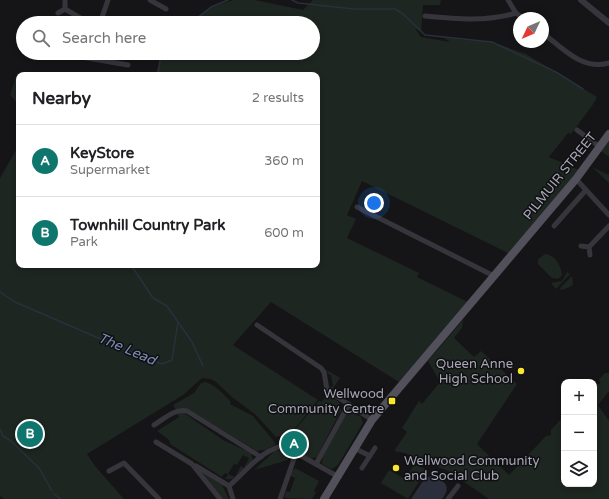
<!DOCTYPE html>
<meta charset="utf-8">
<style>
:root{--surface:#fff;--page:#f2f2f2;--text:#202124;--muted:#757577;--line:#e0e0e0;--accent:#0f766e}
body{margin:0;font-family:"Varela Round",sans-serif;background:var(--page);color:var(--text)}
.controls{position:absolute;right:12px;bottom:12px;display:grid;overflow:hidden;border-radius:8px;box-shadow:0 2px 6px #0003}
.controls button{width:36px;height:36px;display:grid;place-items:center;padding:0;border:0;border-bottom:1px solid var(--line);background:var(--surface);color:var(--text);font:20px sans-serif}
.compass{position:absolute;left:513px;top:12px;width:36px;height:36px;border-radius:50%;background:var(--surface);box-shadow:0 2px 6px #0003;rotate:226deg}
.you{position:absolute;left:374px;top:203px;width:14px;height:14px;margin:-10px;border:3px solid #fff;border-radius:50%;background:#1a73e8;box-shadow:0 0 0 6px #1a73e833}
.badge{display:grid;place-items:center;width:26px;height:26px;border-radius:50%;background:var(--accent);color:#fff;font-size:13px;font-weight:700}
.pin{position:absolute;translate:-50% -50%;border:2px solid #fff;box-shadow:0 1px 4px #0006}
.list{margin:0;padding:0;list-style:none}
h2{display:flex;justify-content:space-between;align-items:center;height:52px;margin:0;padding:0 16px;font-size:17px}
h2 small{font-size:13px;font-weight:400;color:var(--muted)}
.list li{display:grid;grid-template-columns:26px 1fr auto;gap:12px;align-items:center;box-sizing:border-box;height:72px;padding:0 16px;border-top:1px solid var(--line)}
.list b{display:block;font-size:15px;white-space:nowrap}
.list p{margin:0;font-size:13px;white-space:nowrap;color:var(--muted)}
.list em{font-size:13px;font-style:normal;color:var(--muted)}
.icon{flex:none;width:22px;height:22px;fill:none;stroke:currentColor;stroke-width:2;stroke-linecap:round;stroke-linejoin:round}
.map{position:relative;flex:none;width:609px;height:499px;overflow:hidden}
.search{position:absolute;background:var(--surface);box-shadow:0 2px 6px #0003;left:16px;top:16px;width:304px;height:44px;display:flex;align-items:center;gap:10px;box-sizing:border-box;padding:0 14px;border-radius:22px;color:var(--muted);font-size:15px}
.panel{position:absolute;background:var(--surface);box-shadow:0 2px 6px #0003;left:16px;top:72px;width:304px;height:196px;border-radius:8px}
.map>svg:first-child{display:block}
.green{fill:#1e2621;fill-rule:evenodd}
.water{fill:#2a2f3b}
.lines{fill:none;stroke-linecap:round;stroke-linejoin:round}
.stream{stroke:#2a2f3b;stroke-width:1.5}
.minor{stroke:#36353c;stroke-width:5}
.tertiary{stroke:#36353c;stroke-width:6}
.primary{stroke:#52515b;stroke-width:8}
.poi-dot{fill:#f8e72b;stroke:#100f11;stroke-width:1.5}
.labels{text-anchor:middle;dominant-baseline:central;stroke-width:3;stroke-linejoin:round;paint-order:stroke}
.street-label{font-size:13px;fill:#a6a7b7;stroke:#100f11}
.poi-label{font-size:13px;fill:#a6a7b7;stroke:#100f11;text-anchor:end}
.water-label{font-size:14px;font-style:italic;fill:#7b8bb4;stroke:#100f11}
</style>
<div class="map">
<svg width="609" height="499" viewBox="0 0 609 499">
<rect width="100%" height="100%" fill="#151416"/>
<g class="green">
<polygon points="233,0 255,0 303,10 313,0 441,0 440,5 423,5 421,32 415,28 421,37 450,42 444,38 492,42 526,54 597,97 592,106 571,134 568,133 549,157 579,170 510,254 362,181 347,215 356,219 347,238 419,273 417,277 468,302 399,382 271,302 233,345 318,400 293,431 288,428 293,431 284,442 282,441 281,436 276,437 256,415 232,397 216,382 211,379 202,378 183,395 87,454 95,466 124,499 4,499 0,496 0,178 19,145 19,265 317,265 317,75 155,75 163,53 313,53 313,23 188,23 211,7"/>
<polygon points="16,77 19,77 19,105 10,95"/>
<polygon points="609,140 609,157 601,151"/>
<polygon points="592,167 609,175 609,183"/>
<path d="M545 254C555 255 561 265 562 275L558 279 552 278 538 264V259Z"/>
<polygon points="567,272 570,274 556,289 551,283 562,281"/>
<polygon points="572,276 573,284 570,287 561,290 560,288"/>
<path d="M463 320 462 328 454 338 474 357 481 351 517 384 477 444 509 475 546 436 551 435V430L561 419H564V484H594V385L600 384 599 379 605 373H609V391L598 405 609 421V499H489L448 471 431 464 429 467 414 462C411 452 403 453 394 451L407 432 402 428 419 401 422 404 440 382 428 361Z"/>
<polygon points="327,370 340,378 332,390 329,387 333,386 331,375 328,374"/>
<path d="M206 382C215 385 224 394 231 402L230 404 253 416 276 444 265 450 257 451 191 411 181 408 176 410 173 405 194 393 201 383Z"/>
<polygon points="327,394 339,402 341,410 317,457 310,459 297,451 302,441 294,436 291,439 288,438 319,401 322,402"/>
<polygon points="350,411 361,417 363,423 338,465 332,469 322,464 323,456 346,413"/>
<path d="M177 413H184L223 440 251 453 253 461 232 479H225L228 475 225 473 222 477 170 444 169 440 157 431 179 417ZM243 455 249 458 244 468 241 466 235 477 228 474 234 464 237 465Z"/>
<path d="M275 451C281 450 286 451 288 456V460L254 470Z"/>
<polygon points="414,465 427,469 408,499 381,483 389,470 405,479"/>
<polygon points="295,468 319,481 314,491 316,492 312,499 284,498 286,491 290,492 295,478 289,475 291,469 294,470"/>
<polygon points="203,473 222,485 229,499 221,499"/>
</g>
<path class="water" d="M432 476C445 481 452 486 442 499H411L425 478Z"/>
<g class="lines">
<g class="stream">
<polyline points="292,0 298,3 354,9 395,9 403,14 425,35 492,42 556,72 583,89"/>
<polyline points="191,23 211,7 228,0"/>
<polyline points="158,75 161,53"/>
<polyline points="131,265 153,298 167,306 178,322 192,342 203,366"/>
<polyline points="0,292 15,302 140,356 162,364 172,360 178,322"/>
<polyline points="0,429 3,436 11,441 39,468 52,491"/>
<polyline points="54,494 61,499"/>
</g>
<g class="minor">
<polyline points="150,0 166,9"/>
<polyline points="508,0 516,13 523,18"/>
<polyline points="65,9 65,1"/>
<polyline points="58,13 65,9 89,23"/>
<path d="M425 16C456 19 487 22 516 13"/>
<polyline points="100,23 108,0"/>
<path d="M543 33C562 48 583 71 609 63"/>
<polyline points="58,53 128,65"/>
<polyline points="577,130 600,147"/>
<polyline points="576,179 609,215"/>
<polyline points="357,207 494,276"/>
<polyline points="554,226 586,190"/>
<polyline points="581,246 589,247 590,255"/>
<polyline points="589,247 609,226"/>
<polyline points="257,325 321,368 324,372 327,390 372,420"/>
<path d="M154 425C164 419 175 408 187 411L261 457"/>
<polyline points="156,442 192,464 220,499"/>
<polyline points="354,448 370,456"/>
<polyline points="316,464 349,404"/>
<polyline points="196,466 229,486 233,499"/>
<polyline points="362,468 375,448"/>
<polyline points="109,471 124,463 159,499"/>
<path d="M229 486C244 473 260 452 279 447L296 453 337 476"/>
<polyline points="280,499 296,453"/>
<polyline points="448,499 458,486"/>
</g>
<polyline class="tertiary" points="581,0 609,23"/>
<polyline class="primary" points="324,499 372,420 576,179 609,134"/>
</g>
<g class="poi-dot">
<circle cx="521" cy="371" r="4"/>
<rect x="388" y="397" width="8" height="8" rx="2"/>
<circle cx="396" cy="468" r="4"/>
</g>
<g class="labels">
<g class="street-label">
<text transform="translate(560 176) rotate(-51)">PILMUIR STREET</text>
</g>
<g class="poi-label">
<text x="513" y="364">Queen Anne<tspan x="513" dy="15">High School</tspan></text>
<text x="384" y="394">Wellwood<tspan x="384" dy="15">Community Centre</tspan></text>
<text x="404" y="461" text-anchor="start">Wellwood Community<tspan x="404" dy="15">and Social Club</tspan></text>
</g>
<g class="water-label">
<text transform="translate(127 349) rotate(23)">The Lead</text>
</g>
</g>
</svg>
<div class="controls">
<button>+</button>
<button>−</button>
<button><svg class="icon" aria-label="layers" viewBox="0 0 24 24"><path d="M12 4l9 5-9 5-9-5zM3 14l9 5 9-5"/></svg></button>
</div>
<svg class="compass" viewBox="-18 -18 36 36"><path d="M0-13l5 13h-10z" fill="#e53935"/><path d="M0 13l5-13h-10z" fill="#757577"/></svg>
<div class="you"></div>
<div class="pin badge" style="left:294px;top:444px">A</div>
<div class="pin badge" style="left:30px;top:434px">B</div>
<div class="search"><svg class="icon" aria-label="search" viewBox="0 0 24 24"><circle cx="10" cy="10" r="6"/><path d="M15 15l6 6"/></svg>Search here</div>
<section class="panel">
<h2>Nearby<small>2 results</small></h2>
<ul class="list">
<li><span class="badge">A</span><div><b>KeyStore</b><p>Supermarket</p></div><em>360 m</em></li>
<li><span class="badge">B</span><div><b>Townhill Country Park</b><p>Park</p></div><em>600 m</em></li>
</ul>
</section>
</div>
